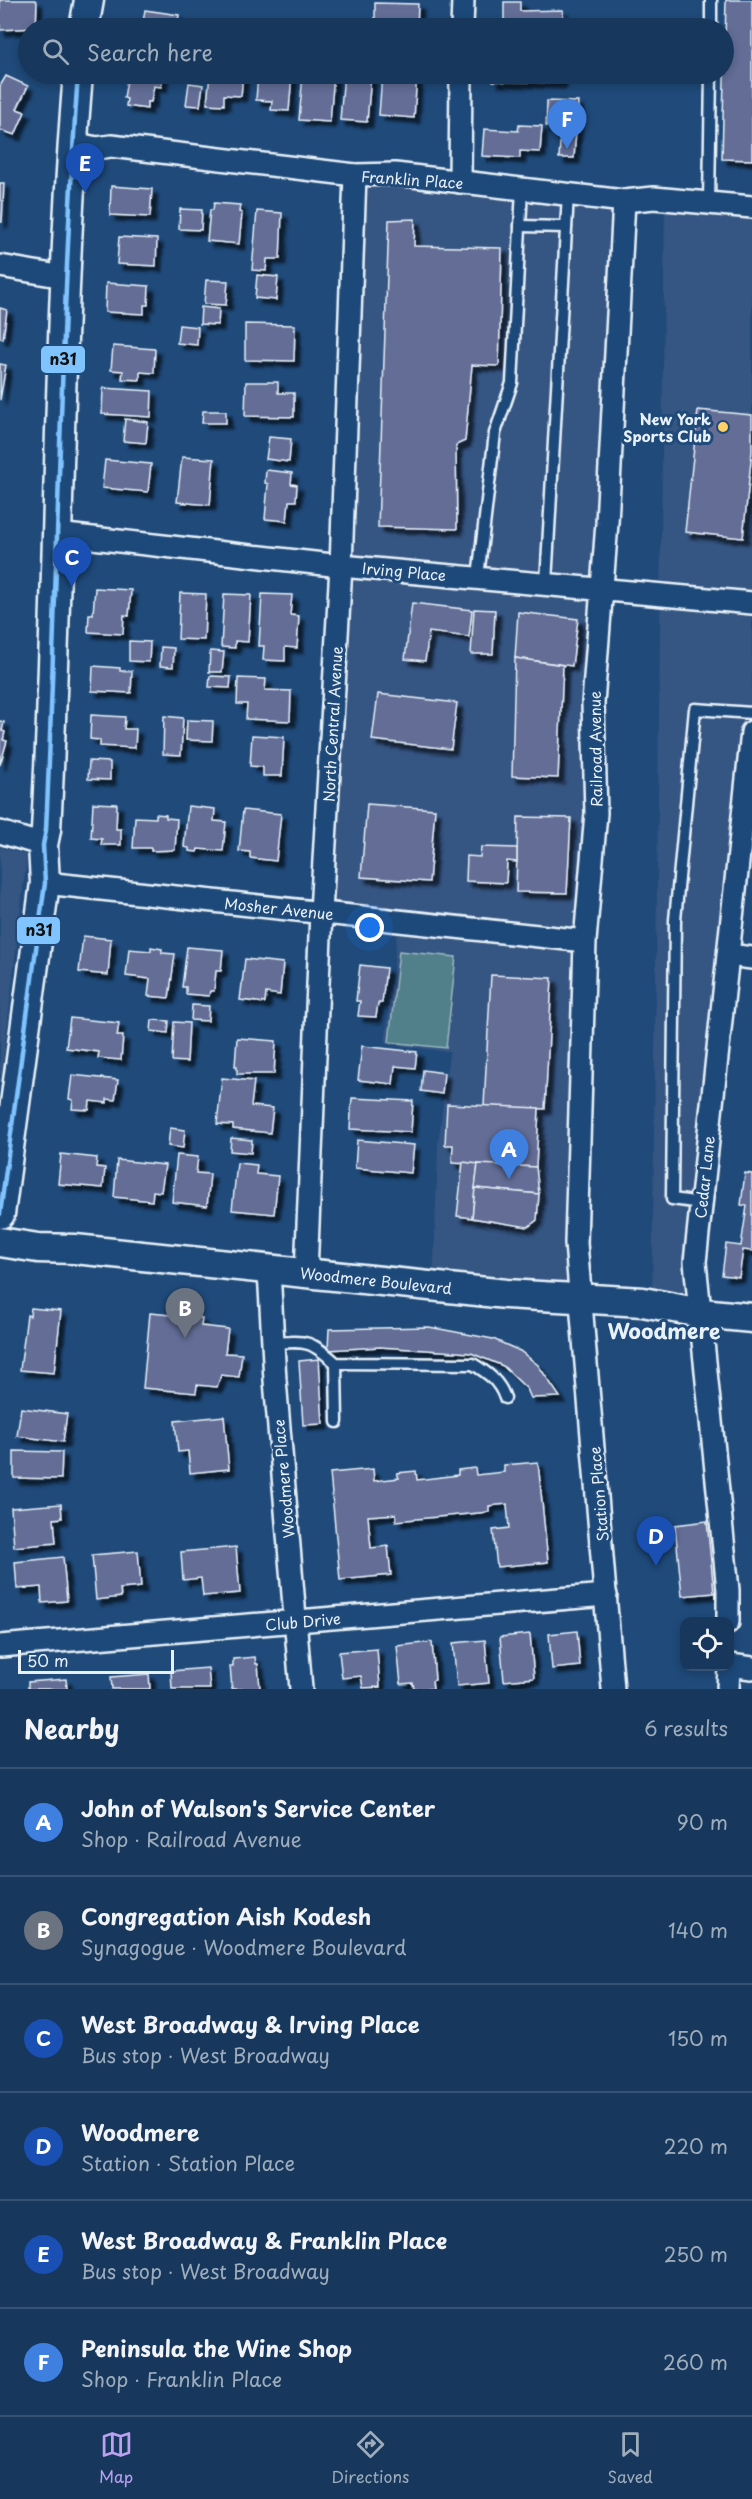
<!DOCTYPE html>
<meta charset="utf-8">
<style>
:root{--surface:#17385c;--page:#203f62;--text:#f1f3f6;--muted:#9eacbb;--line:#365272;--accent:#bca0f2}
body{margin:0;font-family:"Playpen Sans",sans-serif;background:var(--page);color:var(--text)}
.controls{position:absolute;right:18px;bottom:18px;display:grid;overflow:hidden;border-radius:12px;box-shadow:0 3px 9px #0003}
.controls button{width:54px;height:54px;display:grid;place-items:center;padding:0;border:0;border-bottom:2px solid var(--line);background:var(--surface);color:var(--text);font:30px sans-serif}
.scale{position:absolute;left:18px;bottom:15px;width:156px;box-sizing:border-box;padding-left:6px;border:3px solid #e8f1f8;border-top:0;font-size:16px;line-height:21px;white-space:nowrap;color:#e8f1f8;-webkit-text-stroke:4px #1f4a7a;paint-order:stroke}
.you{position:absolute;left:370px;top:928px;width:21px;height:21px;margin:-15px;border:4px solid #fff;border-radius:50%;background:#1a73e8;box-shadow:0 0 0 9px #1a73e833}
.badge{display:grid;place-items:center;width:39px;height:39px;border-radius:50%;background:var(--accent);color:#fff;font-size:20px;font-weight:700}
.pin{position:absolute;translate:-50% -50px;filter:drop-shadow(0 2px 3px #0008)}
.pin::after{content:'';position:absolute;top:32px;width:21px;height:18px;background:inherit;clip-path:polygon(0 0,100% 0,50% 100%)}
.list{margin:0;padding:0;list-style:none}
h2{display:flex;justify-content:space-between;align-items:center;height:78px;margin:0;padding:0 24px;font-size:26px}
h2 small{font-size:20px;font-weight:400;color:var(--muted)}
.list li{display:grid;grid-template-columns:39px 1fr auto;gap:18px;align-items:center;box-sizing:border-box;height:108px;padding:0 24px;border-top:2px solid var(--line)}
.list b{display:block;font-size:22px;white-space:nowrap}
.list p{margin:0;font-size:20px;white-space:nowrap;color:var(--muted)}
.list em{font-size:20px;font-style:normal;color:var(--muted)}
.icon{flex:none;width:33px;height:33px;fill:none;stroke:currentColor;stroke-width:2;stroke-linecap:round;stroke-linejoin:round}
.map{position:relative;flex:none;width:752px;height:1689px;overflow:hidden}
.search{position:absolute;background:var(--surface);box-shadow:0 3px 9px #0003;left:18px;right:18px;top:18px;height:66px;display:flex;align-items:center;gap:15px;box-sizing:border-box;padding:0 21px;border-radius:33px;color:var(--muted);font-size:22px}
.sheet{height:726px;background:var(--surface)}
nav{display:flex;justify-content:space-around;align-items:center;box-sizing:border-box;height:84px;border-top:2px solid var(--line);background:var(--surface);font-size:16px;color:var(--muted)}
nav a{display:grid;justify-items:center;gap:3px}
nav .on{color:var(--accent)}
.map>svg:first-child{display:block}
.built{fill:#345482}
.green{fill:#51808a;stroke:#9cb8c1;stroke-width:1.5}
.building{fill:#646d96;stroke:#e8f1f8;stroke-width:1.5;filter:url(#shadow)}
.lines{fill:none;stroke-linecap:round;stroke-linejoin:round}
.lane-casing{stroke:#e8f1f8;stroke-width:15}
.street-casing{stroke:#e8f1f8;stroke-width:26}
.secondary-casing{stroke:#e8f1f8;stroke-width:33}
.lane{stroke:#1f4a7a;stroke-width:10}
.street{stroke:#1f4a7a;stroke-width:21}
.secondary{stroke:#1f4a7a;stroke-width:28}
.bus-1-casing{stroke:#1f4a7a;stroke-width:9}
.bus-1{stroke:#80c4ff;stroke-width:4.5}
.poi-dot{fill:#ffd166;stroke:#1f4a7a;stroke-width:2}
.labels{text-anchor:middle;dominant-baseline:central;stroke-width:6;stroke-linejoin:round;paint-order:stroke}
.street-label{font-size:15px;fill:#e8f1f8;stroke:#1f4a7a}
.poi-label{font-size:15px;font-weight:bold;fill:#e8f1f8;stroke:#1f4a7a;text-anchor:end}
.district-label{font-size:21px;font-weight:bold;fill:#e8f1f8;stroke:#1f4a7a}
.line-badge{stroke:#1f4a7a;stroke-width:2}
.pale-badge-label{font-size:16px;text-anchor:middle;font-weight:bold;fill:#111}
</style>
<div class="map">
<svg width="752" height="1689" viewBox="0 0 752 1689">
<defs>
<filter id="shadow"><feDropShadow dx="5.5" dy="5.5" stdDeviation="1.5" flood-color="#0009"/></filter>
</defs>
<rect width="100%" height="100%" fill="#1f4a7a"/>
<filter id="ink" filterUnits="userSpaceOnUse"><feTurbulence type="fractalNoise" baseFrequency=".0167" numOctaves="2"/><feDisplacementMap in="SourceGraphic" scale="12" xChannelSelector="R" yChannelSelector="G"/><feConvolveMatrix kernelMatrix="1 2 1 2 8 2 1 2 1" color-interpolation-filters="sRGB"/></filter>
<g filter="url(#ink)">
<g class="built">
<polygon points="355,175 624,201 596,813 589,1302 433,1286 438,1144 449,1052 385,1044 398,924 314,919"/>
<polygon points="665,194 752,203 752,712 696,1310 652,1301"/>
<polygon points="0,847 27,855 0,1090"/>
</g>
<polygon class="green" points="399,951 456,957 446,1048 389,1042"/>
<g class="building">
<polygon points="0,0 35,0 37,2 36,28 0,30"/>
<polygon points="726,0 752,0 752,160 722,159"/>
<polygon points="504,2 520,2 520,11 563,10 564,28 504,28"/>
<polygon points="375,3 418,4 417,28 383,28 383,25 375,24"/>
<polygon points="145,10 179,15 177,28 142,28"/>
<polygon points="128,74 163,74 161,87 154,86 151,102 147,102 147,109 126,106 127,99 124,98"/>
<polygon points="210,74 243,74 241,96 224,95 224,105 207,104"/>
<polygon points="258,74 292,74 289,111 271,110 272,101 256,100"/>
<polygon points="303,74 334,74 330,122 299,120"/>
<polygon points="344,74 371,76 367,122 340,120"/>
<polygon points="382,74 417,74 414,118 379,115"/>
<polygon points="494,74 561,74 561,83 493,81"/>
<polygon points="6,76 28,86 17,109 25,112 15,135 0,130 0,86"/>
<polygon points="189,83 203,85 200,106 186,105"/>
<polygon points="547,101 578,102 574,158 559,158 561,126 546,126"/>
<polygon points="519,125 542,126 540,152 520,151 520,158 482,156 484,129 518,131"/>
<polygon points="0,183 4,183 2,222 0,222"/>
<polygon points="111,186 152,189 150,217 110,215"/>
<polygon points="214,203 240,205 239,212 242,213 239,244 207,241 210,210 213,210"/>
<polygon points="180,209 202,210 201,230 179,229"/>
<polygon points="257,211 282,213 280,259 267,259 266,271 252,270"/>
<polygon points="415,219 414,246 502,248 499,366 472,365 465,441 456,445 457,529 378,527 389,220"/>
<polygon points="119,237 157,239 156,266 117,264"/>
<polygon points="257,275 278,277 276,300 255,298"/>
<polygon points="206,280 228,281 226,305 204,304"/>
<polygon points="106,283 149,286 148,305 144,305 144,314 105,312"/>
<polygon points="201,307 219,309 218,325 200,324"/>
<polygon points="0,308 7,310 3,339 0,338"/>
<polygon points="245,324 295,325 294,361 245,360"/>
<polygon points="179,325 198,327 197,345 177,343"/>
<polygon points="113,346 155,349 154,373 140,372 140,380 122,379 123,371 111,370"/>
<polygon points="0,364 6,365 0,400"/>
<polygon points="246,382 278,382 278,393 294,393 294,417 245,416"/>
<polygon points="103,388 152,391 151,417 102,414"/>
<polygon points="698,410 752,415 752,451 743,538 685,532"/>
<polygon points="203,411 226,411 226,423 202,423"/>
<polygon points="125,419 148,422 146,443 123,441"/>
<polygon points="269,437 291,439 289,462 266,459"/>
<polygon points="182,457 214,459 210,505 177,502"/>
<polygon points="105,460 151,464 148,492 102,488"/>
<polygon points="266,470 292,473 291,484 297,485 296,501 289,501 287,521 265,519 268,484 265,483"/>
<polygon points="95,588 131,590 129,616 124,615 123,634 88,632 89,614 93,614"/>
<polygon points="180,593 206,594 204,640 178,639"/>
<polygon points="224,594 251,595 248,642 235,641 235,648 221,647"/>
<polygon points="262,594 292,595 290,615 299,616 297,648 285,647 285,661 263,660 264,646 259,646"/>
<polygon points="412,603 472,610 469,637 429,632 425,661 405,659"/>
<polygon points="474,609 495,610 493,654 471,654"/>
<polygon points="518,612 578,619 572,666 515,658"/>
<polygon points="129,641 150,642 149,662 129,661"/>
<polygon points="161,647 174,648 173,667 160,666"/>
<polygon points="210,651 224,652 222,672 209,672"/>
<polygon points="515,658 563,665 558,778 512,776"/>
<polygon points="93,666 120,668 120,671 132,671 131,693 92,691"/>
<polygon points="210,676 231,677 230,688 209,687"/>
<polygon points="238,678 266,679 265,690 291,691 290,721 246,719 247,704 237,704"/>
<polygon points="378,694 457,703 451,749 372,740"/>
<polygon points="91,715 125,717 124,729 136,729 135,748 100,746 100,740 90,739"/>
<polygon points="164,716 183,718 181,755 163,754"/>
<polygon points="187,720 213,721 212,741 186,740"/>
<polygon points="0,721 4,722 2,731 5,732 3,740 7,741 0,765"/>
<polygon points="252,735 284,737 282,776 263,776 263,767 250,766"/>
<polygon points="89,761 110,762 110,780 88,779"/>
<polygon points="93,803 117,804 116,829 121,829 121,845 101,845 102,839 91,838"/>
<polygon points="367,804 435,809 429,882 361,877"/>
<polygon points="188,806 215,809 214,821 226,822 223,851 198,849 197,852 189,851 189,848 184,847"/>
<polygon points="243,810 281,814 276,861 250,858 250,852 239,851"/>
<polygon points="156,814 166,815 166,818 177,819 175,850 151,851 151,848 133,848 135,817 156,818"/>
<polygon points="518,817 571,818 567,893 516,892"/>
<polygon points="481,847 517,848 517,862 507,861 506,883 466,881 467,856 480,857"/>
<polygon points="83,936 111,939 108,975 79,972"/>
<polygon points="151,947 162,949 162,953 175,954 169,998 148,996 150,979 126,976 129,949 151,951"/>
<polygon points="187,947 223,950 221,971 216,971 214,991 210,991 209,996 186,994 186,987 182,987"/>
<polygon points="245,959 283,963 280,995 266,993 265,1003 240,1000"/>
<polygon points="360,965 386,968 382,1003 378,1003 376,1017 358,1016 360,1001 356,1001"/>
<polygon points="491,975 552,978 545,1109 484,1106"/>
<polygon points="192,1005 209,1006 208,1021 191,1020"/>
<polygon points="70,1018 119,1023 117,1036 123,1036 121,1060 98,1058 99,1052 66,1048"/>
<polygon points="152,1020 169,1021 168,1033 151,1031"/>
<polygon points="174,1022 189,1023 187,1062 172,1061"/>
<polygon points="237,1038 276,1041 274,1074 237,1074 237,1066 235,1066"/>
<polygon points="362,1046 417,1052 415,1068 395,1066 393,1084 358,1080"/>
<polygon points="423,1070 444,1073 442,1094 421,1091"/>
<polygon points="72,1075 118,1080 115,1100 107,1099 107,1103 90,1101 89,1110 72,1109 73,1100 69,1099"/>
<polygon points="222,1078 254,1081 251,1106 273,1108 270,1133 233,1129 233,1125 217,1124"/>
<polygon points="352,1098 413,1101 411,1132 350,1129"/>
<polygon points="447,1104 539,1108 536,1167 452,1163 453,1145 445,1145"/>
<polygon points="170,1128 185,1130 183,1148 168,1146"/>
<polygon points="231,1138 252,1140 251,1153 230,1151"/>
<polygon points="357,1140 414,1145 411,1173 355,1168"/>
<polygon points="61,1154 97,1158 96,1167 105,1168 103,1188 58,1184"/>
<polygon points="177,1155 198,1157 196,1173 210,1174 207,1206 172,1202"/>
<polygon points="117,1160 165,1165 161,1192 153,1191 152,1201 114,1197"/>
<polygon points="463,1162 478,1164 472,1218 457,1216"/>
<polygon points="237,1163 257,1165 256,1174 278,1176 274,1214 232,1210"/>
<polygon points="478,1164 536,1167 539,1194 475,1188"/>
<polygon points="745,1173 752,1174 752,1251 743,1250 739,1277 722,1275 726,1244 741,1246 747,1206 741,1205"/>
<polygon points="475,1188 539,1194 537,1220 528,1227 472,1218"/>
<polygon points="31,1308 61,1311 54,1373 20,1370 27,1315 30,1316"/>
<polygon points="150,1313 202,1318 201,1326 228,1329 225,1353 242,1354 239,1377 221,1375 217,1387 197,1385 196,1393 143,1388"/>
<polygon points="429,1327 493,1339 520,1351 538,1365 560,1397 531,1398 527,1389 503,1366 471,1353 380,1347 328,1350 329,1329"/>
<polygon points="319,1359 323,1424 303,1425 299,1361"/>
<polygon points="21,1408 67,1414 63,1442 17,1436"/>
<polygon points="224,1416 229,1469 190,1473 188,1451 178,1452 175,1421"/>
<polygon points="14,1451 62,1452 61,1479 14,1478"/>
<polygon points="538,1462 548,1562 497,1567 493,1530 509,1528 507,1504 489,1506 489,1512 396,1521 396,1514 368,1516 371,1548 388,1546 391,1575 340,1580 330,1473 373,1469 374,1481 399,1478 397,1473 416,1471 417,1480 458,1475 458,1470 475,1468 476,1475 504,1472 504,1465"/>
<polygon points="61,1504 62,1518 54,1519 56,1543 14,1547 11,1508"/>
<polygon points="707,1521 714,1593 682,1596 675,1525"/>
<polygon points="236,1547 240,1593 203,1596 201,1578 183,1580 181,1552"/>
<polygon points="138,1551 141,1587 120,1589 121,1597 96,1600 92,1555"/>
<polygon points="63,1557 67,1601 42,1603 41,1587 17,1589 15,1562"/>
<polygon points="577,1631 580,1666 552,1669 549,1634"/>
<polygon points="530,1634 534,1678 504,1681 500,1637"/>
<polygon points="485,1640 489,1683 457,1686 453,1643"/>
<polygon points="432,1642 435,1680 432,1681 433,1689 414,1689 413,1683 401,1684 397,1646"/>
<polygon points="377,1649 380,1687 363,1688 361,1676 342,1678 339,1652"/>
<polygon points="255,1657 256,1664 258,1664 260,1689 232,1689 230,1666 233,1666 233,1659"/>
<polygon points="208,1668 210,1689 172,1689 171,1671"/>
<polygon points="149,1674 150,1689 112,1689 111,1677"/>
<polygon points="66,1679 67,1689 28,1689 28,1682"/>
</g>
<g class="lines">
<defs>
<g id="lane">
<polyline points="711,28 711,0"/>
<polyline points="709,202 711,74"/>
<polyline points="520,226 566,227"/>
<polyline points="478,577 495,433 512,383 522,189"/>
<polyline points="546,583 568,194"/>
<polyline points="701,1203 672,1199 675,920 695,709 752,713"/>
<path d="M273 1343C307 1341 310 1340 336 1363L473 1364C488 1373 499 1381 505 1398"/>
<polyline points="336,1363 337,1422"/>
</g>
<g id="street">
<polyline points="462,28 463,0"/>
<polyline points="72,143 97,148 111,146 355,175 395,174 624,201 654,198 752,207"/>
<polyline points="460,182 461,74"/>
<polyline points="0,266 64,277"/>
<polyline points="57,534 341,566 752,603"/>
<polyline points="0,832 43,845"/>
<polyline points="45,883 585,941"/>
<polyline points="729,955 752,958"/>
<polyline points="269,1270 275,1380 301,1689"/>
<polyline points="306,1273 321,912 341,566 355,175"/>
<polyline points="728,1622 728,1590 695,1262 752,732"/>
<polyline points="0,1646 606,1595"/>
<polyline points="730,1665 752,1668"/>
<polyline points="613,1689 576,1243 585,941 596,813 593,703 607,523 624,201"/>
<polyline points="728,1689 729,1666"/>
</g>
<g id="secondary">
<polyline points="84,28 89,0"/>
<path d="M0 1214 45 883 43 845 46 830C60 578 57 325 78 74"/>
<polyline points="0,1242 38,1248 75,1249 506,1294 643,1302 701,1313 752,1318"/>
</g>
</defs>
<use href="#lane" class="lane-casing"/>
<use href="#street" class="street-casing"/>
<use href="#secondary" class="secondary-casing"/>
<use href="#lane" class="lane"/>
<use href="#street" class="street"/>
<use href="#secondary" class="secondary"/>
<defs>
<path id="bus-1" d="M0 1214 45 883 43 845 46 830C58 578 60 326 78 74"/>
</defs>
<use href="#bus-1" class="bus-1-casing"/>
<use href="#bus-1" class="bus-1"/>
</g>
</g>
<circle class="poi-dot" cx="723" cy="427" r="6"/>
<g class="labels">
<g class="street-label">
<text transform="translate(412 179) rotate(4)">Franklin Place</text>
<text transform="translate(404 571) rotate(5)">Irving Place</text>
<text transform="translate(332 724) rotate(-87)">North Central Avenue</text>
<text transform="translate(595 749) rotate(-91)">Railroad Avenue</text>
<text transform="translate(279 908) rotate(6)">Mosher Avenue</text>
<text transform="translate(704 1177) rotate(-84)">Cedar Lane</text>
<text transform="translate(376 1280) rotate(6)">Woodmere Boulevard</text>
<text transform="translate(283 1479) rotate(-95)">Woodmere Place</text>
<text transform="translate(598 1494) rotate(-95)">Station Place</text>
<text transform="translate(303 1621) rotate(-5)">Club Drive</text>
</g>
<g class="poi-label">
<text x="711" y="418">New York<tspan x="711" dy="17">Sports Club</tspan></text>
</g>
<g class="district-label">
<text x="664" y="1330">Woodmere</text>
</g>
</g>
<g class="line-badge">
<rect x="40" y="345" width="46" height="29" rx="6" fill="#80c4ff"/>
<rect x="16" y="916" width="45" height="29" rx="6" fill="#80c4ff"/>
</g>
<g class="pale-badge-label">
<text x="63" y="365">n31</text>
<text x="39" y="936">n31</text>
</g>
</svg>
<div class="controls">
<button><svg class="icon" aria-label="locate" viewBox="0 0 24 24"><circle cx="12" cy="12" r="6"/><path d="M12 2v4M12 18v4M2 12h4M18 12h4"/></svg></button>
</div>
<div class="scale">50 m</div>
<div class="you"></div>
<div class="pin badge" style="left:509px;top:1179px;background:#3f7fe0">A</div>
<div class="pin badge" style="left:185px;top:1338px;background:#6b7280">B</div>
<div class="pin badge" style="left:72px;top:587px;background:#1a4fb4">C</div>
<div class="pin badge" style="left:656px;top:1566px;background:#1a4fb4">D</div>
<div class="pin badge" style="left:85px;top:193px;background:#1a4fb4">E</div>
<div class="pin badge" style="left:567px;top:149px;background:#3f7fe0">F</div>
<div class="search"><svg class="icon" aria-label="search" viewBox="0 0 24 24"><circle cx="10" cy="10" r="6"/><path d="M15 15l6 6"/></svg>Search here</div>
</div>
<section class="sheet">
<h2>Nearby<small>6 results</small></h2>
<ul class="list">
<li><span class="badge" style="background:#3f7fe0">A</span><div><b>John of Walson's Service Center</b><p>Shop · Railroad Avenue</p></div><em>90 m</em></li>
<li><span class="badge" style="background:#6b7280">B</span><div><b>Congregation Aish Kodesh</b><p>Synagogue · Woodmere Boulevard</p></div><em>140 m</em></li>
<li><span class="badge" style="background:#1a4fb4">C</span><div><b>West Broadway &amp; Irving Place</b><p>Bus stop · West Broadway</p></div><em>150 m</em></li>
<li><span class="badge" style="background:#1a4fb4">D</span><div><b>Woodmere</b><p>Station · Station Place</p></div><em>220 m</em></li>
<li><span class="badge" style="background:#1a4fb4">E</span><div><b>West Broadway &amp; Franklin Place</b><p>Bus stop · West Broadway</p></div><em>250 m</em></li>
<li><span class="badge" style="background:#3f7fe0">F</span><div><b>Peninsula the Wine Shop</b><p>Shop · Franklin Place</p></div><em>260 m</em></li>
</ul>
</section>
<nav>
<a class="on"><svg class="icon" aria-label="map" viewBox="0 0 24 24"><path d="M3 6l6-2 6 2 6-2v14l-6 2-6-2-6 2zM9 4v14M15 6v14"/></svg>Map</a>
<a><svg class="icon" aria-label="directions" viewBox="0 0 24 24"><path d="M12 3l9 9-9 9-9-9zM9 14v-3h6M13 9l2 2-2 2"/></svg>Directions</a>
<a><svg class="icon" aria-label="saved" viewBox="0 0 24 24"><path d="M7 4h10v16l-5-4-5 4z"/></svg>Saved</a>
</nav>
